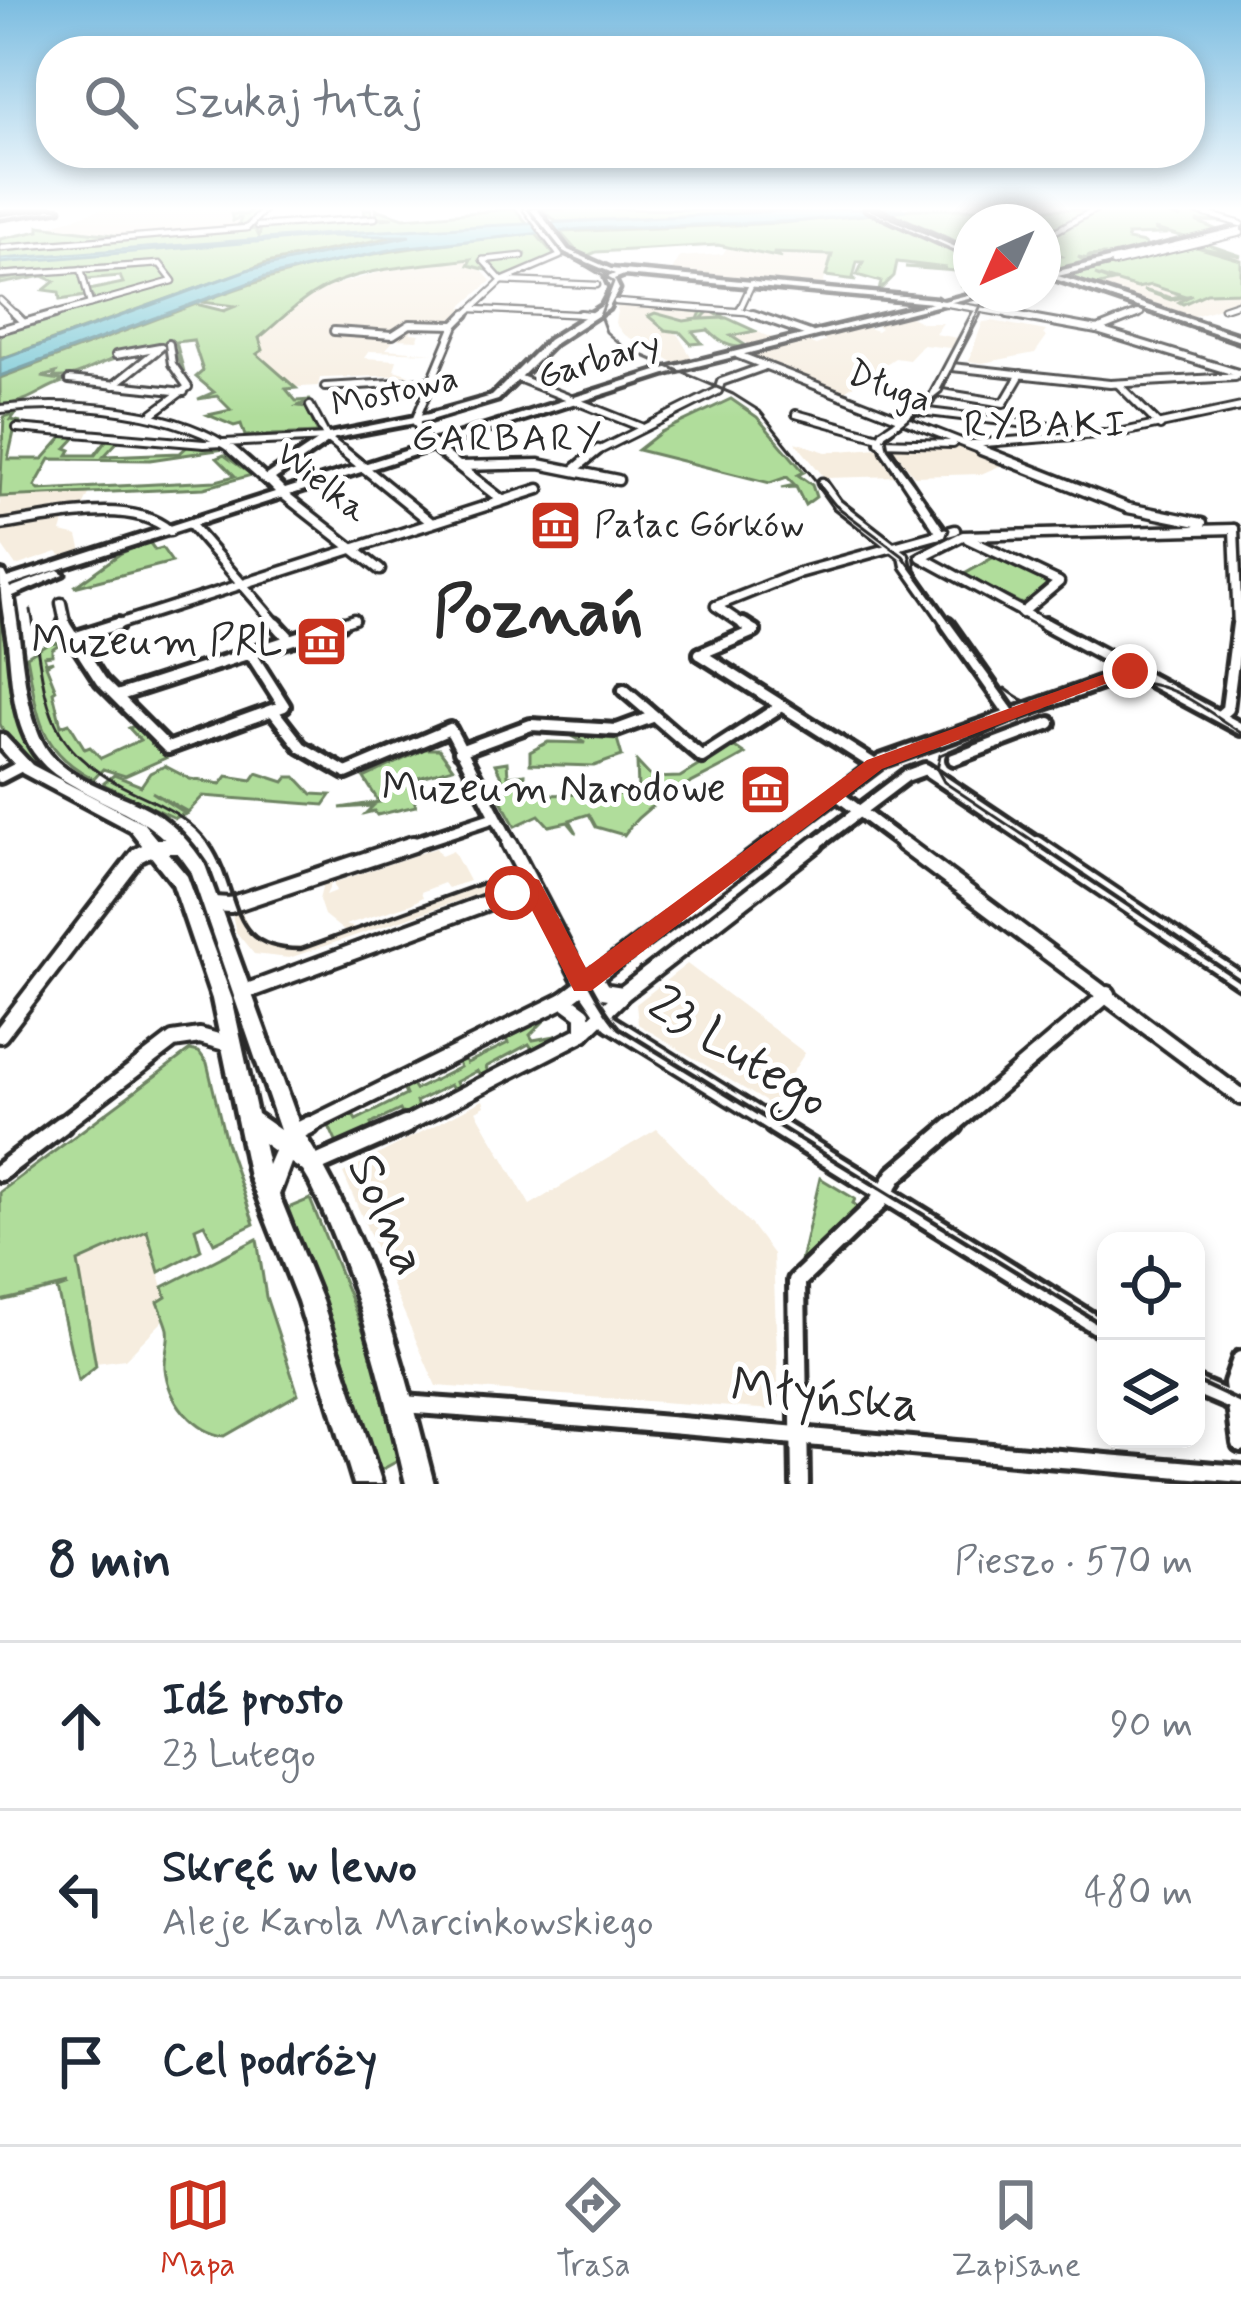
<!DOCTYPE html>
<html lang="pl">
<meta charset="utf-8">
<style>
:root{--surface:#fff;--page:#f6f6f7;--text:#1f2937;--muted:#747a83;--line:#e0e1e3;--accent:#c8321e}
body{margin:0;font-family:Mynerve,sans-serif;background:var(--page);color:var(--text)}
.controls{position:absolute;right:36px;bottom:36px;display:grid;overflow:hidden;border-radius:24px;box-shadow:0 6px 18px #0003}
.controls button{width:108px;height:108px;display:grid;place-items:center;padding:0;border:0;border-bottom:3px solid var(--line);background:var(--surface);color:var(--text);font:60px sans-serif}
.compass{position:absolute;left:953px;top:204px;width:108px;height:108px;border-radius:50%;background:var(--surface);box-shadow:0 6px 18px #0003;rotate:225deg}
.stop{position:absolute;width:36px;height:36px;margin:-27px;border:9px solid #c8321e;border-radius:50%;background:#fff}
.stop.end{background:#c8321e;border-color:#fff;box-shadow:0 3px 12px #0008}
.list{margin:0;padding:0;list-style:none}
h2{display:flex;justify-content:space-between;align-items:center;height:156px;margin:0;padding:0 48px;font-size:51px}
h2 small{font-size:39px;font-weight:400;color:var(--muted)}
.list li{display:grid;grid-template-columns:78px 1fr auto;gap:36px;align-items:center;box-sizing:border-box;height:168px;padding:0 48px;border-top:3px solid var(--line)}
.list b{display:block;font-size:45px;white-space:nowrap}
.list p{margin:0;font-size:39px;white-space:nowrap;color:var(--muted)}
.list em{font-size:39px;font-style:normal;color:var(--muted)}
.icon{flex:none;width:66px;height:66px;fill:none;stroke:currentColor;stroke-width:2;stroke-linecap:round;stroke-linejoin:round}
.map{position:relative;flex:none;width:1241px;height:1484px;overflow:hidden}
.search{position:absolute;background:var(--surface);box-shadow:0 6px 18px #0003;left:36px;right:36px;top:36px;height:132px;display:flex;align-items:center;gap:30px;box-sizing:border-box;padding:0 42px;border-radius:48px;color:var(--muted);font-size:45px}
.sheet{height:660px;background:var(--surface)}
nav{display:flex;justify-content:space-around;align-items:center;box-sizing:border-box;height:168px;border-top:3px solid var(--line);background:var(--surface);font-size:33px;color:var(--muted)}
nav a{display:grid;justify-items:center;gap:6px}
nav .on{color:var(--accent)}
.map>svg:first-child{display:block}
.built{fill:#f6eddf}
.green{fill:#b0dd9b;stroke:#6e8463;stroke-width:3}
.water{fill:#78c7d4;stroke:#598990;stroke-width:3}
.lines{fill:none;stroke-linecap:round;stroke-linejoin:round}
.street-far5-casing{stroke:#2b2b2b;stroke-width:9}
.street-far4-casing{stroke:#2b2b2b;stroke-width:12}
.street-far3-casing{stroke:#2b2b2b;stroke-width:15}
.street-far2-casing{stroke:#2b2b2b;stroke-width:20}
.street-far1-casing{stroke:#2b2b2b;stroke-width:22}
.street-casing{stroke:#2b2b2b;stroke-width:26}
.secondary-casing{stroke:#2b2b2b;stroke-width:9}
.street-far5{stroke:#fff;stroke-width:4.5}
.street-far4{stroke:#fff;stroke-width:6}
.street-far3{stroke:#fff;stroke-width:8}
.street-far2{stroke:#fff;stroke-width:10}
.street-far1{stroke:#fff;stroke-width:14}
.street{stroke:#fff;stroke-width:16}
.secondary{fill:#fff;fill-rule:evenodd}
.tram-far1{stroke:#2b2b2b;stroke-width:3}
.tram{stroke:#2b2b2b;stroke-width:4.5}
.route{fill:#c8321e}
.labels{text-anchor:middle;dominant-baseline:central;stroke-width:10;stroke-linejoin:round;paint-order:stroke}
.far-street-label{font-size:36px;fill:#2b2b2b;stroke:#fff}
.far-poi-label{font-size:36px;fill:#2b2b2b;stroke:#fff;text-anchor:start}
.far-neighbourhood-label{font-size:39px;letter-spacing:3px;fill:#2b2b2b;stroke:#fff}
.poi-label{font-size:42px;fill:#2b2b2b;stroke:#fff;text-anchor:end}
.near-street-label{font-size:51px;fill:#2b2b2b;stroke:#fff}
.town-label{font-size:66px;font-weight:bold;fill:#2b2b2b;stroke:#fff}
</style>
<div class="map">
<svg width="1241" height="1484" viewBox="0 0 1241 1484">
<rect width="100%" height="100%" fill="#fff"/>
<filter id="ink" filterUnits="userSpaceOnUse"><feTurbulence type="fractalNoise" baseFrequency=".00833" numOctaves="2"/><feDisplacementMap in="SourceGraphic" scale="24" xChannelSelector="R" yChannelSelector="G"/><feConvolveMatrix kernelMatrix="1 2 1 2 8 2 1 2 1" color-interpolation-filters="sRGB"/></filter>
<g filter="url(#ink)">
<g class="built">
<polygon points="101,209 257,209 245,224 235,227 16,244 6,241"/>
<polygon points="1203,244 1241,256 1241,301 1188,318 1101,289 1087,273"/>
<polygon points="727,247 753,252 833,255 823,284 671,272 680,257 723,254"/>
<polygon points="472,259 491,281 461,307 468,309 446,329 415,327 410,333 420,334 417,340 395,339 386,349 434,353 369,351 364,358 397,360 394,370 410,375 320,378 318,386 285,388 257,354 261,331 287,305 313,291 384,271"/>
<polygon points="618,305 712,312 774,339 752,346 714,328 676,332 692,358 673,362 623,334 615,323"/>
<polygon points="906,315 923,323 943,323 935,334 964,339 959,349 923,345 909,360 895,358 840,394 749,353 802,340 816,345 826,341 816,337 862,326 877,331 881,328 872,323"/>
<polygon points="992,321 1046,331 1043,335 1047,336 1035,353 982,363 968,361 983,322"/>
<polygon points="795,442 826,452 878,448 898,476 825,478"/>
<polygon points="960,446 1004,464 981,474 914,476 892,447"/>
<polygon points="55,492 90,492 81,511 73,508 72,512 0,521 0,497"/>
<polygon points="64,522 61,532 78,536 82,552 63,558 57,552 16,566 0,543 0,529"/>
<polygon points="436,848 441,856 453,851 469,881 448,888 444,883 421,892 423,897 411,904 345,925 356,928 486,881 504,878 502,886 289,958 254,954 236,932 231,910 241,911 255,939 275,948 305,946 344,931 324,915 319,900 323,884 333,880 326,895 336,891 333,883"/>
<polygon points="687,964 805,1053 771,1105 638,1024 636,1004"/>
<polygon points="483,1100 485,1106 476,1111 530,1205 657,1129 752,1226 773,1254 779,1404 774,1410 436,1386 343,1173"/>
<polygon points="147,1231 166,1298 158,1302 164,1320 125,1359 96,1363 78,1262"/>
</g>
<g class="green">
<polygon points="253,209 262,209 237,232 255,229 259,236 261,228 365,217 364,209 371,209 373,218 367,220 393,218 377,217 376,209 404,218 515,209 528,224 402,235 267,263 0,359 0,333 95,301 89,290 123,283 120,276 86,279 78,269 85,296 60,300 59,292 44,290 55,281 43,276 0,284 0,280 41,273 23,270 0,273 0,239 39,231 39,226 121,236 238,226 242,216 233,221 231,214 246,215"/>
<polygon points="539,209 801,210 825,209 558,222"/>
<polygon points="912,209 1094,209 1043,237 1042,222 971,222 969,247 890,212"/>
<polygon points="1098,209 1164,209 1159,211 1181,218 1170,212 1189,212 1185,209 1232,222 1196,221 1217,230 1241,227 1157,247 1153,245 1185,237 1154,229 1163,234 1127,235 1128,240 1145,243 1148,249 1104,260 1100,258 1103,255 1087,256 1099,261 1078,257 1086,262 1060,269 1043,268 1043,258 1061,256 1043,246 1043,240"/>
<polygon points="874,214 971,257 971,286 962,286 964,280 956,271 905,267 946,268 897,262 894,276 879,291 881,282 857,275 863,262 857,262 853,278 856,280 826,276 832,255 773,253 782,258 718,245 596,252 589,255 592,261 568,254 574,248 560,232 783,223"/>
<path d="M536 234 556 257 503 277 488 261 527 254 480 260 487 270 468 265 471 259C422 266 359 266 315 293 297 303 276 324 259 338L263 350 257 354 296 388 286 389 296 401 311 400 298 406 306 407 318 433 245 436 241 424 234 426 208 415 231 410 217 396 198 399 214 392 196 377 203 371 193 340 176 342 184 372 172 344 142 346 155 350C145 353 130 354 118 358 93 364 77 380 54 377L56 373 42 377 66 381C40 388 34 402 0 405V378L196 304 224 311 236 306 201 302C309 259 421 244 536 234Z"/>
<polygon points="1206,244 1241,256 1197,247 1241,260 1241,292 1207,293 1183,304 1179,302 1192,295 1171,300 1143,290 1172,298 1182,295 1151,285 1137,288 1095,275 1113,282 1090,287 1067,276"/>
<path d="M649 307 708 312 701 319 724 318 712 312 731 313H716L755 331 731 336 748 347C730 348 722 344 708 330L693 332 702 343 691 344 680 332 665 330 648 316 655 313 684 321 698 319 701 312Z"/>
<polygon points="731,399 757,417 804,472 798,475 812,485 816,497 805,505 796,487 781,488 795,485 787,477 770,483 638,450 661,432"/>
<polygon points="16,413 11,420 21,422 16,423 8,459 43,459 66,433 80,433 66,448 71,450 68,455 95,455 108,438 120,439 104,456 180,453 189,445 224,449 150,460 50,459 35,486 39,490 216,481 235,476 217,458 224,455 252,475 204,488 0,497 4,417"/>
<polygon points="149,542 155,550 162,548 172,562 74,587 121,553"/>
<polygon points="994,557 1045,579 1047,587 1024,605 963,575"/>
<path d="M0 615 23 733 39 760 84 787 79 791C47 773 15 759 0 724Z"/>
<path d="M62 642 52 649V655L44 656 46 663 53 661 46 665 56 690 53 692 61 726 69 723 85 749 90 747 101 758 140 740 129 728 134 726 161 752 172 755 125 776 103 769 94 779C37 750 38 714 27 656L48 643Z"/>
<polygon points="572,736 617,739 622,756 594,766 530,764 530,752 548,742 585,743"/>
<path d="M732 745 745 754C707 778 648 797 624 835L596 827 589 814 570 820 577 833 568 822 549 826 539 815 515 826 493 786 504 782 495 764 507 762 508 776 525 774 524 795 623 794 638 790 637 762 652 778 680 777Z"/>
<polygon points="425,749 439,749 453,768 408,781 416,806 377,815 374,811 366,813 373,806 340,808 379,802 364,778"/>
<polygon points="165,766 190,779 221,784 227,776 252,780 257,773 284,782 288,777 296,777 312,794 331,795 324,805 203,796 188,812 152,792 186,814 175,818 103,784 114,775 141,786 150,773"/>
<polygon points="556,1009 530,1035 533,1040 572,1033 534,1052 529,1044 486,1067 489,1075 482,1079 477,1071 456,1082 459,1090 455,1092 450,1085 416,1102 419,1110 404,1118 400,1110 371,1124 374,1133 339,1148 328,1124 351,1112 356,1120 406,1095 402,1086 410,1082 415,1090 460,1067 456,1059 462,1056 467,1063 508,1043 504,1035"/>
<polygon points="190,1050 199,1052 207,1063 226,1142 254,1224 214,1243 204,1224 195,1228 201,1250 159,1272 147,1231 78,1262 96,1366 78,1381 57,1289 68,1285 0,1301 0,1192"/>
<polygon points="820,1178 855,1199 853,1203 859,1208 801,1261"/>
<polygon points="310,1199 368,1342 403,1458 379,1471 343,1355 288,1208"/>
<path d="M257 1239 266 1297 298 1394 225 1436C193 1433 168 1399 165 1368 164 1356 170 1341 168 1329 166 1321 161 1310 158 1302L166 1297 163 1287Z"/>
</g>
<polygon class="water" points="825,209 902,209 903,210 802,221 581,229 399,248 265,277 0,376 0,360 247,270 410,236 327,236 1,263 0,259 342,233"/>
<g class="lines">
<defs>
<g id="street-far5">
<polyline points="1189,209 1241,224"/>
<polyline points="1009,217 1042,222"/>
<polyline points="258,226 375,218"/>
<polyline points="1043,238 1096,209"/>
<polyline points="2,248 247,228 265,209"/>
<polyline points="483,260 502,281 597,285"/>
<polyline points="483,260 522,256"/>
<polyline points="1113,264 1241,233"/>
<polyline points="81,269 90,304"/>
<polyline points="0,275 160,264 173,281 44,317"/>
<polyline points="0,300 18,317"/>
<polyline points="931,301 1025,317"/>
<polyline points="616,302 746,312 762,317"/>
<polyline points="1223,308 1241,302"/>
<polyline points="473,309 590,315"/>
<polyline points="739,311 752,283"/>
<polyline points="463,317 502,281 560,256 526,209"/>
<polyline points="975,317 979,309"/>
<polyline points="1129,317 1141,313"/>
</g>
<g id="street-far4">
<polyline points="15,314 23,322"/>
<polyline points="580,314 590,315"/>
<polyline points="753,314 810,334"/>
<polyline points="1008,314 1097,330 1241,374"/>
<polyline points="0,330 55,314"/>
<polyline points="1097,330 1137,314"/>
<polyline points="334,331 393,335 410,324 455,325"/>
<polyline points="116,355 160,347"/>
<polyline points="738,355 989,453"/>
<polyline points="952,367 1110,384 1235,377"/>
<polyline points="518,378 641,427"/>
<polyline points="69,380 184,392"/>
<polyline points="1118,384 1160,426"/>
<polyline points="114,385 161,347"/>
<polyline points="325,387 428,381"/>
<polyline points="936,392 1004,403 1021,374"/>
<polyline points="310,406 327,438 346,453"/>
<path d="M0 409C70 401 180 409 236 453"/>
<polyline points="920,411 1092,432"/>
<polyline points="153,413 188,387 172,364 169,344"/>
<polyline points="796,414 879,437"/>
<polyline points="17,428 204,444 327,438"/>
<polyline points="879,442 953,444"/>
<polyline points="972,444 1123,432 1241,407"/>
<polyline points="442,453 427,442 415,421 455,325 466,314"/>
<polyline points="594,453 718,391 721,382 763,367"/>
<polyline points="888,453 879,440 883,432 930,401 976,314"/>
</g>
<g id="street-far3">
<polyline points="232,450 267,481"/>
<polyline points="342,450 432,523"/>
<polyline points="438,450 502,500"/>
<polyline points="886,450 941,533"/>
<polyline points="981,450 1128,508 1202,523"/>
<polyline points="460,466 539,464 618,480"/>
<polyline points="575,469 598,450"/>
<polyline points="822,483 837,504 904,556 906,566 949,627"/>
<polyline points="283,494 380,570"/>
<polyline points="190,524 279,627"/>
<path d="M0 525C49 519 130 496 170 531"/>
<polyline points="1234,529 1238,627"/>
<polyline points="968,539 1059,582 1022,613"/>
<polyline points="61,603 66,627"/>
<polyline points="716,606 799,573 955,530"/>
<polyline points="716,606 747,627"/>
<polyline points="109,627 539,489"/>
<polyline points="331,627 354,619"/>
<polyline points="1050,627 921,557 963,536 1234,529"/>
</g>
<g id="street-far2">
<polyline points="64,624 101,681 168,748 284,706 249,651"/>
<polyline points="276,624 288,637"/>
<polyline points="743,624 754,631"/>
<polyline points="947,624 1011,715"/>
<polyline points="1045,624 1241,729"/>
<polyline points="70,639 118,624"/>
<polyline points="700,654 875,765"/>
<polyline points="700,654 754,631"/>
<polyline points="624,690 702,757 781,706"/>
<polyline points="117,696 340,624"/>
<polyline points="273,711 301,747 346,773 450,729 512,847"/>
<polyline points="1219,716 1227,709 1238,624"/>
<polyline points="460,751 531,725 617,730 652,717"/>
<polyline points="954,759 1050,723"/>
<polyline points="0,777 23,765"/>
<polyline points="836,794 907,847"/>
<polyline points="154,847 181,846"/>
<polyline points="404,847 495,817"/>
<polyline points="767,847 881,761 1135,671"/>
<polyline points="812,847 906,776 925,769 1041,847"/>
</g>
<g id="street-far1">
<polyline points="510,844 583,984 610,1023 779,1128"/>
<polyline points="903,844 1241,1097"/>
<polyline points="1037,844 1241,981"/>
<polyline points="213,904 230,905 413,844"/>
<polyline points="593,975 603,991 622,994"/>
<polyline points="242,993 531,886"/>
<polyline points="564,1000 583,1014 583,1033"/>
<polyline points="0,1035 138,855 156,846 181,846"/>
<polyline points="58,1128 173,1040 200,1036 232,1045"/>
<polyline points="304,1128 564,1000 771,844"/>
<polyline points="399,1128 583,1033 624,993 816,844"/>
<polyline points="950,1128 1108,994"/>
</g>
<g id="street">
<polyline points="774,1125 1106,1331"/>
<polyline points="292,1134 310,1125"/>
<polyline points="314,1165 405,1125"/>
<polyline points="0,1172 62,1125"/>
<polyline points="1241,1360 1233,1383 1241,1443"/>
<polyline points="1196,1386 1236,1403"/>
<path d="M404 1404C684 1424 961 1452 1241 1474"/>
<polyline points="800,1484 797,1281 877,1204 895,1175 954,1125"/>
</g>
<g id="secondary">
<polygon points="39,209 60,209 0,218 0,214"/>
<path d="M530 209H537L568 250 611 269 936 299 940 302 971 294H984L669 373 9 585 10 588 58 570 64 574 13 596C22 642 22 703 43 743 64 782 119 791 154 812 176 826 191 844 205 865L301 1129C372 1240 402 1358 434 1484H406C382 1379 357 1278 309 1181L303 1171 291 1163 279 1195 322 1301 382 1484H354L298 1301 249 1177 212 999 173 884 131 831 22 773 0 748V734L5 736 32 765 143 823 187 876 232 999 257 1114 280 1130 191 871C156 818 125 816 74 786 61 779 47 770 38 758 13 728 12 681 8 643 4 618 0 597 0 571L4 572 7 578 275 492 264 481V477L328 434 429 414 492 396 548 340 602 306 611 289 606 278 615 274 564 252ZM624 275 933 303 663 369 285 489 275 479 335 438 431 420 498 400 554 344 608 309 619 289 614 279ZM263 1143 274 1151 268 1165Z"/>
<polygon points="866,209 875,209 971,252 971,257"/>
<polygon points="1241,227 1241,231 1058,276 1241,336 1241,342 1043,275 1043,271 1050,273"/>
</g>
</defs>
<use href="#street-far5" class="street-far5-casing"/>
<use href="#street-far4" class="street-far4-casing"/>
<use href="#street-far3" class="street-far3-casing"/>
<use href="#street-far2" class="street-far2-casing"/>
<use href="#street-far1" class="street-far1-casing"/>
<use href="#street" class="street-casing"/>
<use href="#secondary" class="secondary-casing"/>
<use href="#street-far5" class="street-far5"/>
<use href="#street-far4" class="street-far4"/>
<use href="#street-far3" class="street-far3"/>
<use href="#street-far2" class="street-far2"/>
<use href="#street-far1" class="street-far1"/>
<use href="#street" class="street"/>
<use href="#secondary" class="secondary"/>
<g class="tram-far1">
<polyline points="528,209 562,252 613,282 600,316 606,332 623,347 733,394 760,411 835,505 903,556 1016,711 1013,723 940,755 937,769 944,782 1041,847"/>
<polyline points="871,209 971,252"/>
<polyline points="0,215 46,209"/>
<polyline points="1043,277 1241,343"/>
<polyline points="916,568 914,554 946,538 949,530 888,448 886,437 942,392 986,294"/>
<path d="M31 610C48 704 40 748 136 793 165 806 193 820 212 847"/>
<path d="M1005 688C1061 734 1091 676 1149 684 1182 689 1213 715 1241 733"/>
</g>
<g class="tram">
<path d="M210 844C243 892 225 950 301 949L480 884C562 879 573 976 619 1028L1106 1327"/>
<polyline points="1037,844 1241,981"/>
<polyline points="1196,1381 1241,1402"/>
</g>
</g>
</g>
<linearGradient id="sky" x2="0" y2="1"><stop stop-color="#7bbce0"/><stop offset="0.5" stop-color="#fff"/><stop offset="1" stop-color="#fff" stop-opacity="0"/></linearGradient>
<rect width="1241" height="417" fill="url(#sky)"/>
<polygon class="route" points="1124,667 1139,671 882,769 591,991 574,991 525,897 512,902 500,893 504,887 531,877 539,880 586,968 867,760"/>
<defs>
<symbol id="museum-square" viewBox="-11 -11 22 22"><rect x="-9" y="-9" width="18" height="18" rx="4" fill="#c8321e" stroke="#fff"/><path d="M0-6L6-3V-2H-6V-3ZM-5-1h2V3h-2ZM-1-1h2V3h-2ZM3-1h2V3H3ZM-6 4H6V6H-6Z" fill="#fff"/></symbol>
</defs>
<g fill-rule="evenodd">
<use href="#museum-square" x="526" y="496" width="59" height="59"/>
<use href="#museum-square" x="292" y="612" width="59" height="59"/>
<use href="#museum-square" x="736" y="760" width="59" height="59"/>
</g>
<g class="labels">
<g class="far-street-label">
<text transform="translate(599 361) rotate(-17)">Garbary</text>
<text transform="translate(889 388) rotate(21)">Długa</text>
<text transform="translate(395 393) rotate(-13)">Mostowa</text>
<text transform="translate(321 483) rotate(39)">Wielka</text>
</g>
<g class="far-poi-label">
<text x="594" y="526">Pałac Górków</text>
</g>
<g class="far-neighbourhood-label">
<text x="1046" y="425">RYBAKI</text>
<text x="508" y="439">GARBARY</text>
</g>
<g class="poi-label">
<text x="283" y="642">Muzeum PRL</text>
<text x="726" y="789">Muzeum Narodowe</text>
</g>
<g class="near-street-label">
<text transform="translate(738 1053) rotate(32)">23 Lutego</text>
<text transform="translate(386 1215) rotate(66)">Solna</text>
<text transform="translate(825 1397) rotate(6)">Młyńska</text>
</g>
<g class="town-label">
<text x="538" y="615">Poznań</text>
</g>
</g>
</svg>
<div class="controls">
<button><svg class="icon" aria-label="locate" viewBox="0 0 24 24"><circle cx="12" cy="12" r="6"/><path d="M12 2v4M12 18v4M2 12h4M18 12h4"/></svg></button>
<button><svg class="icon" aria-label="layers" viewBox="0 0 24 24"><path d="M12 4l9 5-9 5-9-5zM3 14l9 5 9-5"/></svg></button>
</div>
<svg class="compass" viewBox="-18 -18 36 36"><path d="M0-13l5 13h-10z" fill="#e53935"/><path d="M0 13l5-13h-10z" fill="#747a83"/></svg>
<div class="stop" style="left:512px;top:893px"></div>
<div class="stop end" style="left:1130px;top:671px"></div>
<div class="search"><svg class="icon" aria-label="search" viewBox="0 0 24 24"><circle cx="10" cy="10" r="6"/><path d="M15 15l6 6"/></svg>Szukaj tutaj</div>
</div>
<section class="sheet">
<h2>8 min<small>Pieszo · 570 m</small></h2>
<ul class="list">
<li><svg class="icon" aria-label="ahead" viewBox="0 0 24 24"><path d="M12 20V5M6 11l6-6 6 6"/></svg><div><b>Idź prosto</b><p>23 Lutego</p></div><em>90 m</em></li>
<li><svg class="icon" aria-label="left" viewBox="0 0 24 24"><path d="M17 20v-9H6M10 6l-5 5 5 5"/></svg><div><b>Skręć w lewo</b><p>Aleje Karola Marcinkowskiego</p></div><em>480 m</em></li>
<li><svg class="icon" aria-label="arrive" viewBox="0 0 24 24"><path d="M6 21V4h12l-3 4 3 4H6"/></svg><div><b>Cel podróży</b></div></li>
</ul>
</section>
<nav>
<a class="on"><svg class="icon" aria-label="map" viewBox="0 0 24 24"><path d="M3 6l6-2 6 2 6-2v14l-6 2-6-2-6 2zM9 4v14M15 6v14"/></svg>Mapa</a>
<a><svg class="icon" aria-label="directions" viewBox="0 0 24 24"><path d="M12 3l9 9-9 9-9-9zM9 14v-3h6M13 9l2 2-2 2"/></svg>Trasa</a>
<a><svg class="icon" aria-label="saved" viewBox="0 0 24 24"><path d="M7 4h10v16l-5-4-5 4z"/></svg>Zapisane</a>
</nav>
